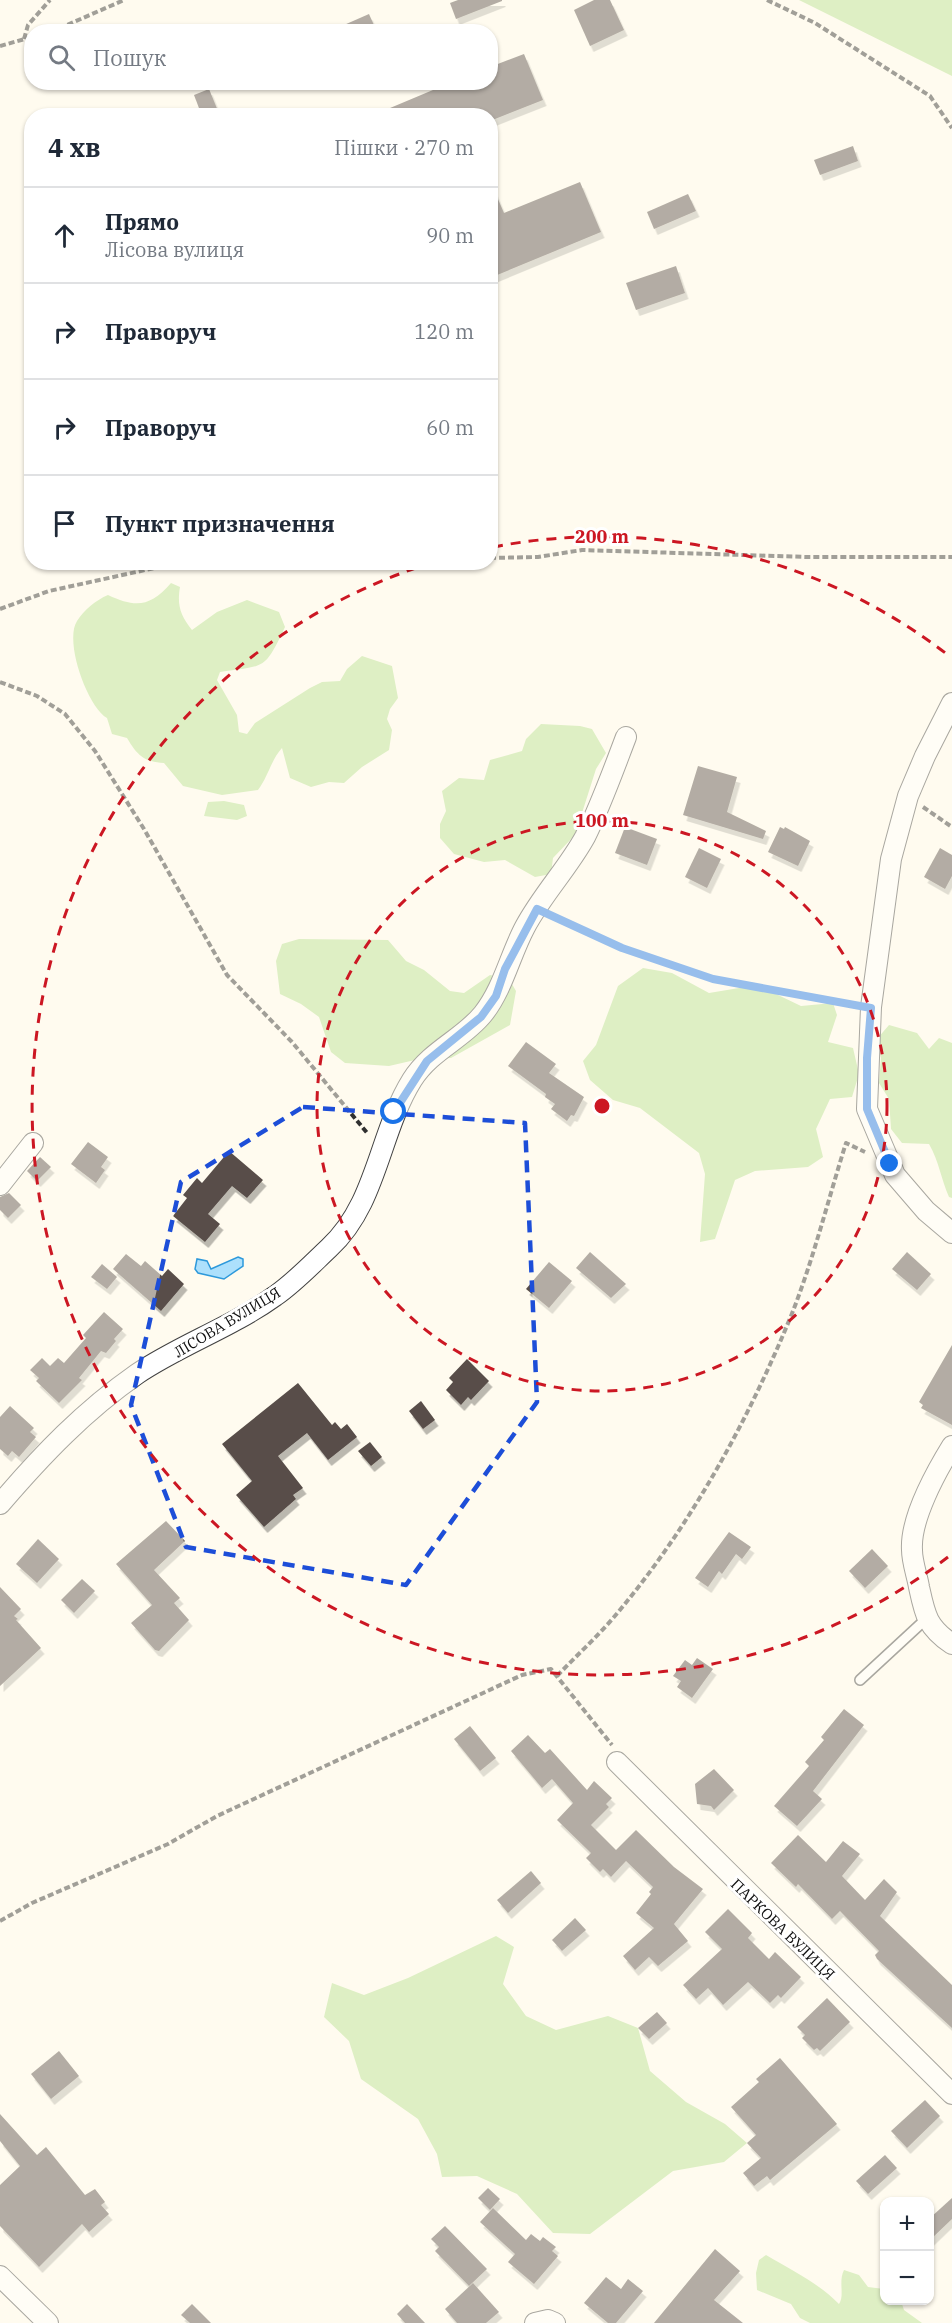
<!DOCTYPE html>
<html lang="uk">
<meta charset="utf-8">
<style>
:root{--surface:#fff;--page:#f2f2f3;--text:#1f2937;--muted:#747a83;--line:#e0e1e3}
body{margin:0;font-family:"IBM Plex Serif",serif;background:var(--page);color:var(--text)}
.controls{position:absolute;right:18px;bottom:18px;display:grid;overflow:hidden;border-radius:12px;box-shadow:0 2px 4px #0004}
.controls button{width:54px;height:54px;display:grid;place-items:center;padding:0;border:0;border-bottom:2px solid var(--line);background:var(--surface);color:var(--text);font:30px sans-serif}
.stop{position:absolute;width:18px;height:18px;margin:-14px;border:4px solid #1a73e8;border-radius:50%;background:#fff}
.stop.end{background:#1a73e8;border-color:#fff;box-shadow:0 2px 6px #0008}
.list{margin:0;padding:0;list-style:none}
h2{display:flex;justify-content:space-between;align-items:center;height:78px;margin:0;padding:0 24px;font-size:26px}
h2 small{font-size:20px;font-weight:400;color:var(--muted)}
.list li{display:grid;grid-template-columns:39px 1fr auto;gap:18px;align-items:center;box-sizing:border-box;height:96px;padding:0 24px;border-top:2px solid var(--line)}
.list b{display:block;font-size:22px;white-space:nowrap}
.list p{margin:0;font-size:20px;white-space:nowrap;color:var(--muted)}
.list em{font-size:20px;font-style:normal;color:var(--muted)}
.icon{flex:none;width:33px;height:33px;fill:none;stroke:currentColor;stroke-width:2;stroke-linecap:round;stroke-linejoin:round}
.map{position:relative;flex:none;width:952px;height:2323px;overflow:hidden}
.search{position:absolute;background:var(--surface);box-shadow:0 2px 4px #0004;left:24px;top:24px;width:474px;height:66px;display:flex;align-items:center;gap:15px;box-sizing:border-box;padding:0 21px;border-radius:24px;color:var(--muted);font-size:22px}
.panel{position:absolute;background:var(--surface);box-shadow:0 2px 4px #0004;left:24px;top:108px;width:474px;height:462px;border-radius:24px}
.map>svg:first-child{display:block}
.forest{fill:#b6e091}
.water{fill:#ade0fc;stroke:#2d99db;stroke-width:1.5}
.building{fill:#584e49;filter:url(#shadow)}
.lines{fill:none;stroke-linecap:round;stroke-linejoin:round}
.lane-casing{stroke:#414141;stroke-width:12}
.street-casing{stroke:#414141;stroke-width:22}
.path{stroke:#303030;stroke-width:4;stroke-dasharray:6 3;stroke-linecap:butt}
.lane{stroke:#fff;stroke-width:9}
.street{stroke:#fff;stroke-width:20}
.route{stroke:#1a73e8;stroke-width:8}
.marked{fill:none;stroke:#1d4ed8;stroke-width:4.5;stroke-dasharray:12 8;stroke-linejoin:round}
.ring{fill:none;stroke:#cc1723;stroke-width:3;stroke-dasharray:10 8}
.labels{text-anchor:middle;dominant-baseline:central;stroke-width:6;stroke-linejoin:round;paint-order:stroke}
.street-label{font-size:15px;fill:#0e0e0e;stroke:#fff}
.centre{fill:#cc1723;stroke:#fff;stroke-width:3}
.ring-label{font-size:18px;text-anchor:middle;font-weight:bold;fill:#cc1723;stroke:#fff;stroke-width:6;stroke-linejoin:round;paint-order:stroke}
</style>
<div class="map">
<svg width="952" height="2323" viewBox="0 0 952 2323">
<defs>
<filter id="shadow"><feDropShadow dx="3.5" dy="6" stdDeviation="0" flood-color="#0004"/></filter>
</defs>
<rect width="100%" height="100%" fill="#fffbef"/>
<g class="forest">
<polygon points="799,0 952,0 952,76"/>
<path d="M171 583 180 587C177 605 180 615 192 630L217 612 247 600 279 612 285 627C264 671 266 665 220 672L217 680 237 715 239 732 247 734 255 723 310 688 322 682 340 681 347 669 362 656 392 666 398 698 390 709 387 719 392 730 389 750 362 767 344 783 329 782 311 787 290 778 282 748C271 760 268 777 258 790L222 795 183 786 164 763C144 762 137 755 127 738L112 734 107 718C87 706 64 641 77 621 84 610 96 600 108 595 136 608 150 607 171 583Z"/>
<polygon points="541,724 580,726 592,729 606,753 596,769 575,835 553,858 551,874 535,877 505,860 484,862 454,854 440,838 440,824 446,811 442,791 459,778 484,780 490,760 522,751 526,739"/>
<polygon points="224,801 244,805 247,816 237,820 204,816 208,802"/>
<polygon points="299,939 388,940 406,961 424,970 450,991 464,993 490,975 509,979 516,991 510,1025 451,1058 415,1060 389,1066 345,1063 331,1052 319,1017 301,1004 280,994 276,961 282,944"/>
<polygon points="643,968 672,973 709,993 745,987 776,994 801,1006 833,1003 837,1015 828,1042 853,1048 859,1074 852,1097 830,1099 816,1129 823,1157 808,1167 755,1171 735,1180 715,1239 700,1242 705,1174 699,1153 640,1108 613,1100 590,1080 583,1061 596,1045 618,986"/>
<path d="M889 1025 917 1033 929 1049 939 1038 952 1043V1198L949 1197C941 1179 939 1161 929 1144L902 1143 891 1129 889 1099 879 1083 881 1058 877 1039Z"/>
<polygon points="496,1936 514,1947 503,1984 526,2016 556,2030 608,2016 638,2028 650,2071 686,2102 725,2124 747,2143 724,2162 673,2171 590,2234 553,2233 517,2194 477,2176 442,2177 437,2154 418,2119 361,2079 349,2041 324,2017 332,1983 364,1995 408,1978"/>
<path d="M766 2255C793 2271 817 2282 839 2304 845 2295 838 2282 844 2270L859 2275 868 2287 884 2289V2300L905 2301 902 2304 904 2310 922 2323H810L800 2318 791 2304 757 2290 756 2273 759 2260Z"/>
</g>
<polygon class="water" points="238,1257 243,1259 243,1266 224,1279 198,1273 195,1269 197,1259 207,1261 211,1269"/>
<g class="building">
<polygon points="458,0 502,0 502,1 456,19 450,3"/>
<polygon points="594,0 610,0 624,30 590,46 574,10"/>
<polygon points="369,14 377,32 328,32"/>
<polygon points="524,54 543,100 490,121 490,116 371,116 452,82 490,82 490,67"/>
<polygon points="209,89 220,116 202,116 194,95"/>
<polygon points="853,146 858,161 820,175 814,160"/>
<polygon points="490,181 504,213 580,182 601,232 490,278"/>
<polygon points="688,194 696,211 654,229 647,212"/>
<polygon points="676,266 685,293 636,310 626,283"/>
<polygon points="698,766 737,777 727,812 766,831 763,839 683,815"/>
<polygon points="625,827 657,839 647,865 615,853"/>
<polygon points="780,827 784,829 785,827 810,841 798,866 768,852"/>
<polygon points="699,848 721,859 707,888 685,877"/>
<polygon points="940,848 952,855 952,876 945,889 924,877"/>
<polygon points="526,1042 556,1064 549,1073 584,1097 574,1116 571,1115 567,1121 551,1109 555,1104 545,1097 546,1094 508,1066"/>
<polygon points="88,1142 108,1157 101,1167 105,1170 96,1183 71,1164"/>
<polygon points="229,1151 263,1180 247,1198 232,1186 208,1214 220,1224 205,1242 173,1216 187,1198 183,1195 197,1178 202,1183"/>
<polygon points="40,1157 51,1167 37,1181 27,1171"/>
<polygon points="9,1193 21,1205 8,1218 0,1210 0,1197"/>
<polygon points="590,1252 626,1284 611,1298 576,1268"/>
<polygon points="907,1252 931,1274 917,1290 892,1269"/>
<polygon points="126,1254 141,1266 145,1261 162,1276 168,1269 184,1284 161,1311 113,1269"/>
<polygon points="549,1262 572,1281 549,1308 526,1289"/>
<polygon points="102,1264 117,1277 107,1289 91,1277"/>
<polygon points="104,1312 123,1329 114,1339 116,1341 106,1353 101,1351 79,1378 82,1380 59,1403 36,1381 39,1378 30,1370 42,1358 50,1366 58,1358 64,1363 86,1338 83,1335"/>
<polygon points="952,1345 952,1425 921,1408 923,1405 919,1402"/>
<polygon points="467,1359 489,1381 471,1400 468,1397 461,1405 446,1390 453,1382 449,1378"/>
<polygon points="298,1383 332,1425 335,1422 341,1429 347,1424 357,1437 328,1460 307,1433 278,1456 303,1488 293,1495 296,1499 264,1527 236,1495 252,1481 222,1444"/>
<polygon points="421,1401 435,1420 423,1429 409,1411"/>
<polygon points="10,1406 34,1428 30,1432 36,1437 19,1457 12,1451 8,1456 0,1449 0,1417"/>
<polygon points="370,1442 382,1457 371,1466 358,1451"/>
<polygon points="166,1521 185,1541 154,1570 180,1598 174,1603 189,1620 159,1651 155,1650 131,1623 152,1605 116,1564"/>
<polygon points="729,1532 751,1547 742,1559 736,1554 722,1574 719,1571 708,1587 695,1578"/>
<polygon points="38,1539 59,1559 37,1583 16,1564"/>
<polygon points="872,1549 888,1566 865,1588 849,1571"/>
<polygon points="82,1579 95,1591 74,1613 61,1600"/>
<polygon points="0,1587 21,1609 14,1616 18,1619 16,1620 41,1648 0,1686"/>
<polygon points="697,1658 713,1669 692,1698 677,1687 681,1681 673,1676 685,1660 692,1665"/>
<polygon points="844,1709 864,1725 813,1791 822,1799 797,1826 774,1806 809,1766 805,1762 824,1740 821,1737"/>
<polygon points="470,1726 496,1758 480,1771 454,1739"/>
<polygon points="528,1735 545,1753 550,1749 587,1790 594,1781 612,1798 606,1804 609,1807 591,1825 616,1850 636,1830 674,1867 703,1889 674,1924 688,1941 658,1966 649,1957 635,1970 623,1956 654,1928 636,1913 651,1894 649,1892 653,1887 626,1861 611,1877 603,1869 600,1872 586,1858 591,1853 557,1820 573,1803 552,1779 542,1788 511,1751"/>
<polygon points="714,1769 734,1790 714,1810 711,1806 697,1804 695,1784"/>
<polygon points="798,1835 826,1862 843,1841 860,1854 842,1876 865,1900 884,1879 897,1892 880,1916 952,1985 952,2028 877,1959 875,1955 879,1951 840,1911 832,1919 798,1884 796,1887 771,1863"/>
<polygon points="531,1871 541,1883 508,1913 497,1900"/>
<polygon points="728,1909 752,1933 748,1938 769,1959 775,1952 801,1977 781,1998 778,1995 770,2003 748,1982 723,2005 708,1988 696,1999 683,1985 722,1949 705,1932"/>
<polygon points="575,1918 586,1930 562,1951 552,1940"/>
<polygon points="827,1998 850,2022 820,2051 817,2048 814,2050 802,2038 805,2035 797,2027"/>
<polygon points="657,2012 667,2023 649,2039 638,2028"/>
<polygon points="59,2051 79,2076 51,2099 31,2074"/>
<polygon points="780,2058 837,2124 770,2180 767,2176 754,2186 743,2173 761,2158 747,2143 756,2135 731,2107 759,2082 756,2079"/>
<polygon points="925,2100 940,2116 907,2148 891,2131"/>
<polygon points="0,2114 37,2155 46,2147 85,2195 95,2189 105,2202 101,2205 109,2214 89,2232 82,2224 39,2267 0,2226 0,2185 20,2166 0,2141"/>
<polygon points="885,2155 897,2168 868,2194 856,2181"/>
<polygon points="488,2188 500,2199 490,2210 478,2198"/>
<polygon points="952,2198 952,2219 930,2240 930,2218"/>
<polygon points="493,2208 526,2240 531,2234 540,2241 543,2237 556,2247 552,2251 558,2256 534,2284 508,2262 515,2254 480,2222"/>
<polygon points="445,2226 487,2269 469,2286 435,2251 439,2247 431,2239"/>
<polygon points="715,2249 740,2271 714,2300 743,2323 654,2323"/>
<polygon points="606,2277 621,2289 628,2279 643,2291 616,2323 608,2323 584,2303"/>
<polygon points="473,2283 499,2312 486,2323 457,2323 445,2309"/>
<polygon points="192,2304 211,2323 190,2323 181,2315"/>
<polygon points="407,2304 425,2323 405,2323 397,2314"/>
</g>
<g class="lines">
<defs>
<polyline id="lane" points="860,1680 926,1619"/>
<g id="street">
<polyline points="952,703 925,756 908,796 891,859 871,1007 867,1109 895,1175 926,1211 952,1233"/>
<polyline points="0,1185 33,1143"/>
<path d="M952 1446C936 1472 910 1519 912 1550 912 1562 917 1575 919 1587 925 1615 927 1627 952 1644"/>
<path d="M0 1504C42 1455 84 1411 137 1374 180 1345 232 1327 275 1296 294 1283 312 1264 329 1248 377 1204 379 1133 412 1080 431 1050 463 1039 483 1014 503 989 510 955 525 927 542 895 568 868 585 837 601 805 613 771 626 737"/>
<polyline points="617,1762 952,2094"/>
<polyline points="0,2276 48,2323"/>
<polyline points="535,2323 548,2320 555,2323"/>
</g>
</defs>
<use href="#lane" class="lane-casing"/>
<use href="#street" class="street-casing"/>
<g class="path">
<polyline points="767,0 815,23 930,96 952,128"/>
<polyline points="51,32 124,0"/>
<polyline points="24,39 28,25 50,0"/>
<polyline points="0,46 32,37"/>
<polyline points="490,558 538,557 582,550 808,557 952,557"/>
<polyline points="260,562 308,562"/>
<polyline points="0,609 49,591 182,562"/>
<polyline points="0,682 37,696 65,714 95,751 144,829 227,975 292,1042 368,1134"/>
<polyline points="923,807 952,827"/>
<polyline points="551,915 622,948 713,979 853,1004"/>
<path d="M557 1676C576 1656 596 1638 614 1617 689 1529 747 1423 791 1316 813 1261 828 1200 846 1143L865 1152"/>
<polyline points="0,1921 32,1903 168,1844 217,1816 522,1675 551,1669 612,1745"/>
</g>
<use href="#lane" class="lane"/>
<use href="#street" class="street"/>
</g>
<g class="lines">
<polyline class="route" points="394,1112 427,1061 481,1017 496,996 505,969 537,909 622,948 713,979 871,1008 867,1058 867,1109 890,1164"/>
</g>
<path d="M0 0H952V2323H0ZM303 1107 525 1123 537 1402 406 1585 186 1547 131 1405 181 1182Z" fill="#fffbef" fill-opacity=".55" fill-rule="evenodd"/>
<path class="marked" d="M303 1107 525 1123 537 1402 406 1585 186 1547 131 1405 181 1182Z"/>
<g class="ring">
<circle cx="602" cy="1106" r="285"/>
<path d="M948 1557A569 569 0 1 1 431 563M493 547A569 569 0 0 1 948 655"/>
</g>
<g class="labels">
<g class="street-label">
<text transform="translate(227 1322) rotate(-31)">ЛІСОВА ВУЛИЦЯ</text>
<text transform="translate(783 1929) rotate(44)">ПАРКОВА ВУЛИЦЯ</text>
</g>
</g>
<circle cx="602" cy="1106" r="9" class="centre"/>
<g class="ring-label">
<text x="602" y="543">200 m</text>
<text x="602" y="827">100 m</text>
</g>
</svg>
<div class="controls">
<button>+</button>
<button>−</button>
</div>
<div class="stop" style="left:394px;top:1112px"></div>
<div class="stop end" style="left:890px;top:1164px"></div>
<div class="search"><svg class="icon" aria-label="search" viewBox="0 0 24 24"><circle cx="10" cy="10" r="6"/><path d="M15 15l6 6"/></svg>Пошук</div>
<section class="panel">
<h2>4 хв<small>Пішки · 270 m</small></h2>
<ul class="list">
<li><svg class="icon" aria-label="ahead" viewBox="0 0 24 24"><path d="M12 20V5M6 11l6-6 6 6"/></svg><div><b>Прямо</b><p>Лісова вулиця</p></div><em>90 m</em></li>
<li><svg class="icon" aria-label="right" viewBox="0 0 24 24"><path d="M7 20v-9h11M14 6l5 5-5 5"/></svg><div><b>Праворуч</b></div><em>120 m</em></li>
<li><svg class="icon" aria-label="right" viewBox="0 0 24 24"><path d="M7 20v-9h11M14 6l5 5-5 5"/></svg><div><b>Праворуч</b></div><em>60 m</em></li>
<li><svg class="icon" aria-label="arrive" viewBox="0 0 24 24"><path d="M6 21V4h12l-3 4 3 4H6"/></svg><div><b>Пункт призначення</b></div></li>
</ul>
</section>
</div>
